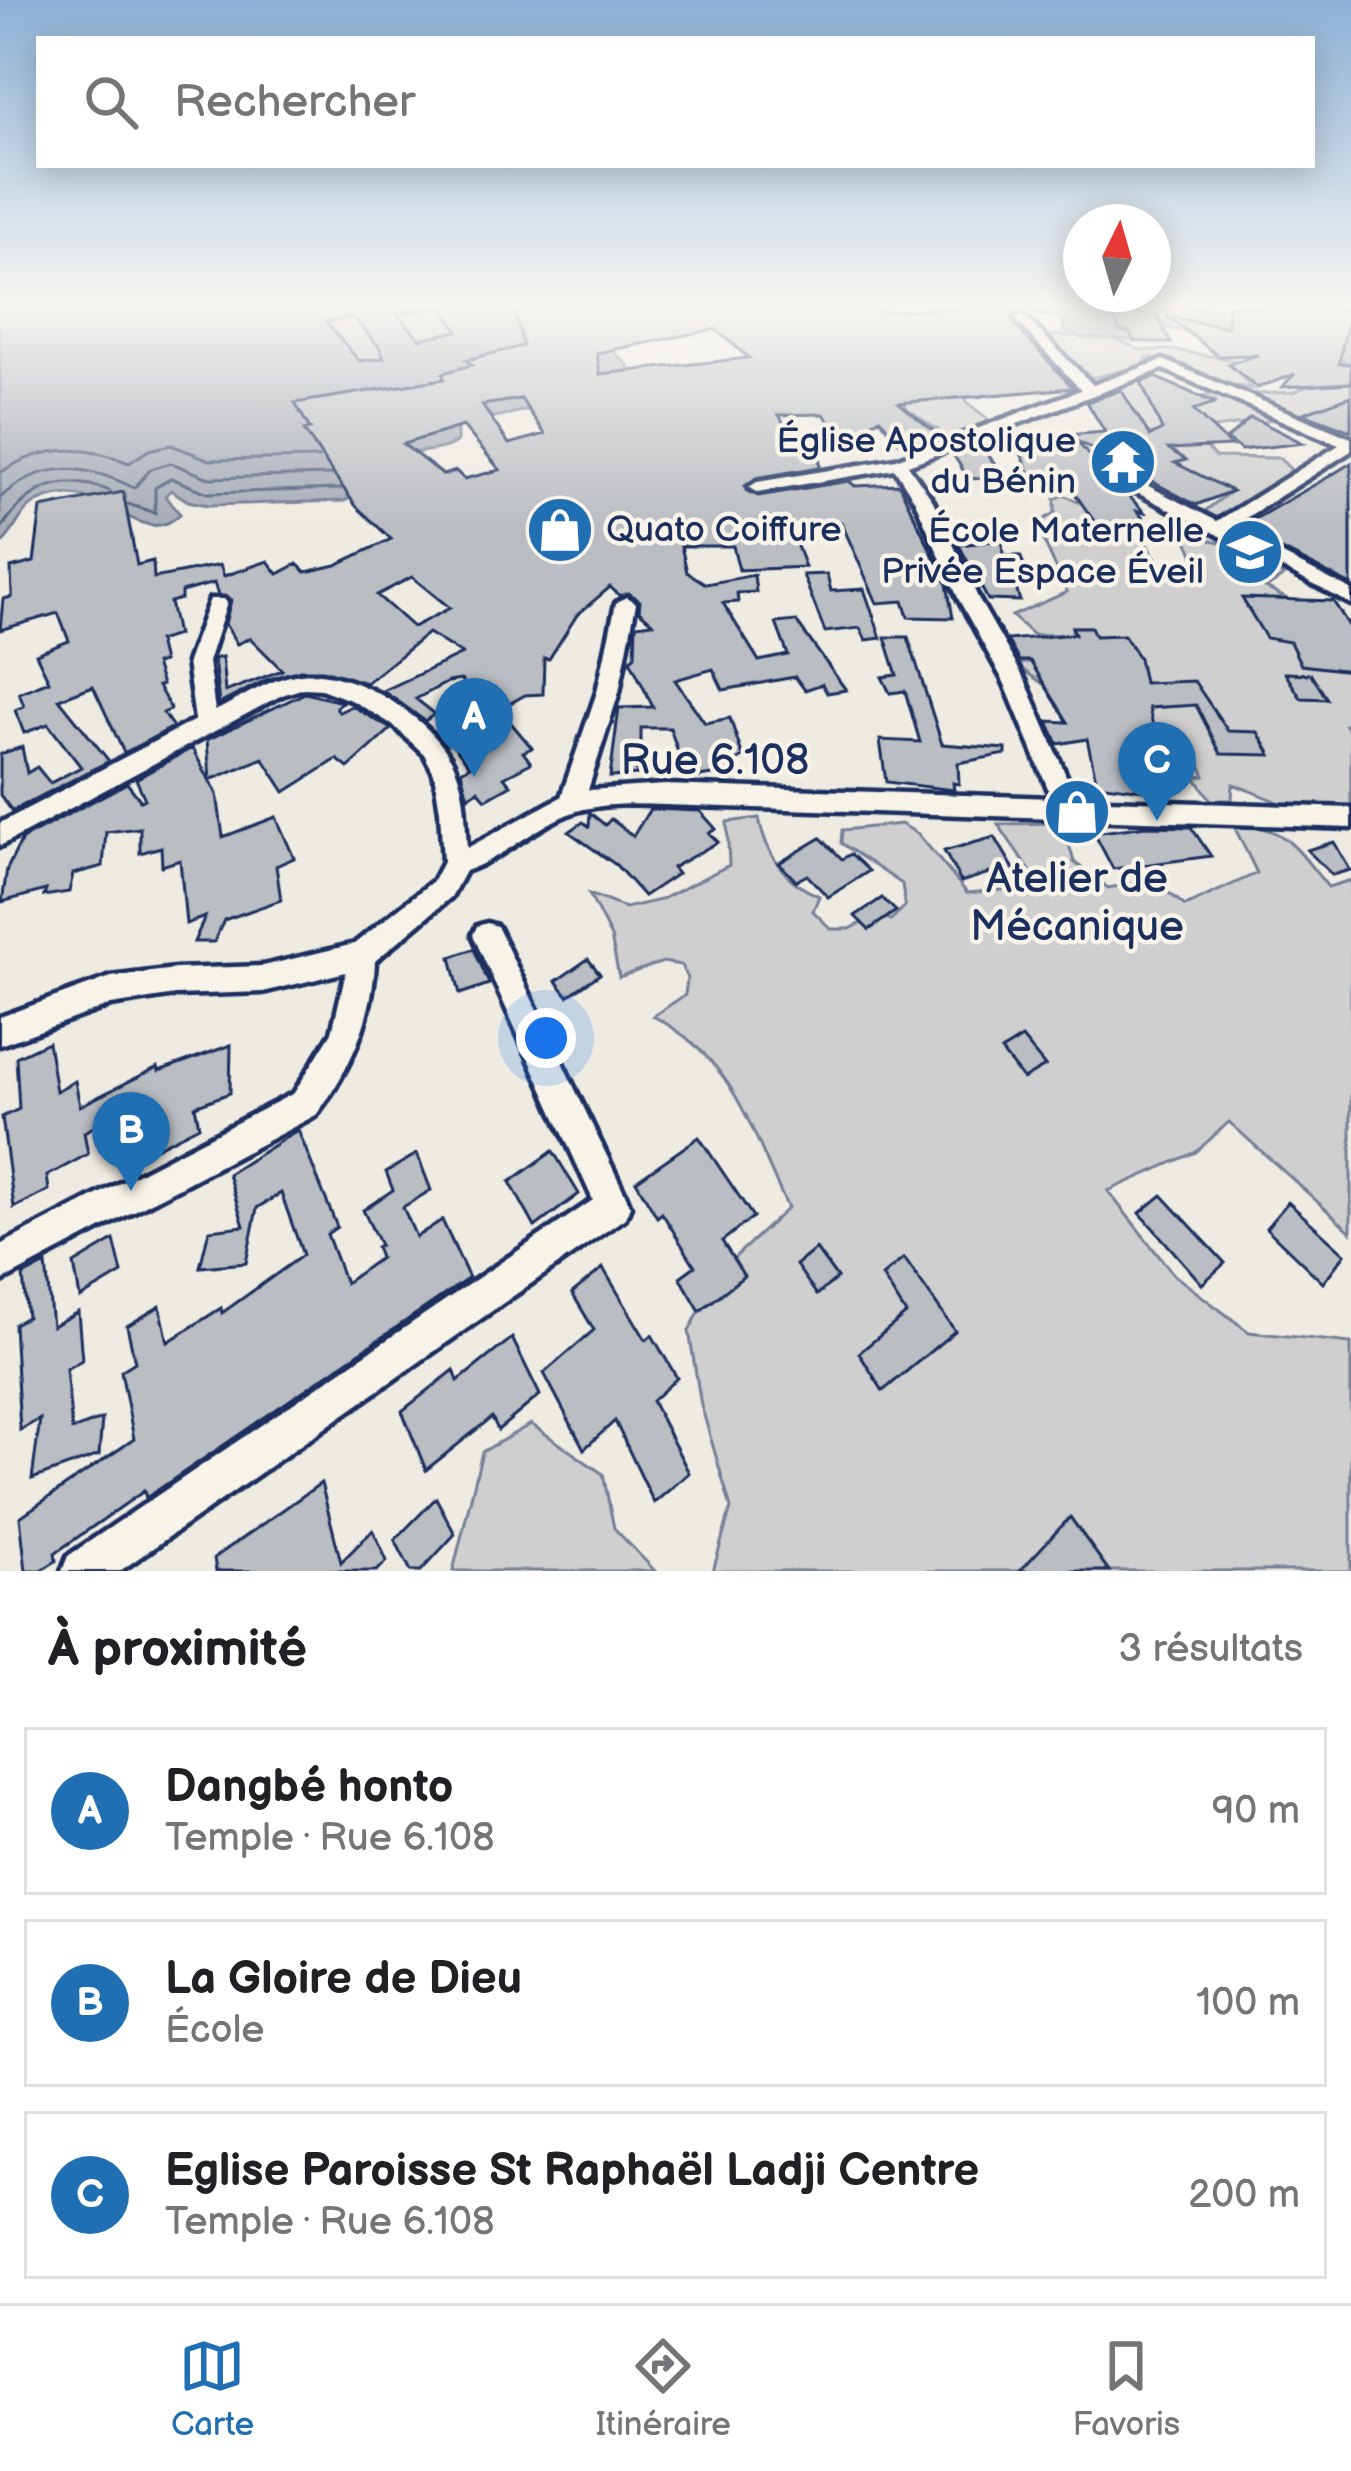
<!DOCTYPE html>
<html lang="fr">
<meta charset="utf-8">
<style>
:root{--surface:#fff;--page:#f6f6f6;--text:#202124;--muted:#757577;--line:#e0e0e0;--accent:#1f6fb2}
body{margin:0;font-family:"Balsamiq Sans",sans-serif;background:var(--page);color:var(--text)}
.compass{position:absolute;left:1063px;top:204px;width:108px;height:108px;border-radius:50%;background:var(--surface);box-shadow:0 6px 30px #0003;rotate:5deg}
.you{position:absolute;left:546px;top:1038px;width:42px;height:42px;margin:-30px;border:9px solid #fff;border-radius:50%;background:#1a73e8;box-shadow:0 0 0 18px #1a73e833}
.badge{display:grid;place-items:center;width:78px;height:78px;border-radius:50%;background:var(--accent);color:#fff;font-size:39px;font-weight:700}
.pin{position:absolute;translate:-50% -99px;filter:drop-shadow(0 3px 6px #0008)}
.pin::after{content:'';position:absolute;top:63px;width:42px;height:36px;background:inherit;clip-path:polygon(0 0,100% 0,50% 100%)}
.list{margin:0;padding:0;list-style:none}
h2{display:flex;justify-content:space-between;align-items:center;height:156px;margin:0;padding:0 48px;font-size:51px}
h2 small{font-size:39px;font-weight:400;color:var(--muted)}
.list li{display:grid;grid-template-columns:78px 1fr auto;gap:36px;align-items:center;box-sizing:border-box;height:168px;margin:0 24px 24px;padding:0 24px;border:3px solid var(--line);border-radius:0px}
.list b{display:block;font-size:45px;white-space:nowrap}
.list p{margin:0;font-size:39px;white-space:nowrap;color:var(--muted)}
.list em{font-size:39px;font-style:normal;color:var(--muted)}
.icon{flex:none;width:66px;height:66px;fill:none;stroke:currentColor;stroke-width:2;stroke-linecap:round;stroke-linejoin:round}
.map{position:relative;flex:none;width:1351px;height:1571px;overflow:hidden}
.search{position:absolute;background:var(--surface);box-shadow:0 6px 30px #0003;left:36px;right:36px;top:36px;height:132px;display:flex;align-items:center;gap:30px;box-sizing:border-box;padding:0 42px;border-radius:0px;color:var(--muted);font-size:45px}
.sheet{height:732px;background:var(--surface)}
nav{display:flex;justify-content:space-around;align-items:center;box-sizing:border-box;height:168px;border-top:3px solid var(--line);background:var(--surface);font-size:33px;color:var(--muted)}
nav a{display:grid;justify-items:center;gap:6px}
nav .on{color:var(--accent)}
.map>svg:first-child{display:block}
.green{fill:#cfcfcf;stroke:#757f96;stroke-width:3}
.water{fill:#a6abb5;stroke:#6e7992;stroke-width:3}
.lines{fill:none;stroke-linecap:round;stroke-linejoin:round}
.shore{stroke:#536181;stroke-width:3}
.building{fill:#babdc2;stroke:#1b2f5e;stroke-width:3;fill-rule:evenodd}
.minor-casing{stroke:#1b2f5e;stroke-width:9}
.minor{fill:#f7f3e8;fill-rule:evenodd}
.labels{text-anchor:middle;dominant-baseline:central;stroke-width:9;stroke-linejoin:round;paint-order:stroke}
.far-poi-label{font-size:36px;fill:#1b2f5e;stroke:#f7f3e8;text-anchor:end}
.street-label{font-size:42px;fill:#1b2f5e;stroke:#f7f3e8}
.poi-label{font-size:42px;fill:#1b2f5e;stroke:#f7f3e8}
</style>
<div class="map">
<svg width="1351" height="1571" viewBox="0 0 1351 1571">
<rect width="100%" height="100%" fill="#eeebe2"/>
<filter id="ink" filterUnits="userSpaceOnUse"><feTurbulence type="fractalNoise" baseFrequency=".00833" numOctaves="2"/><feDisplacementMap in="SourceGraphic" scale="24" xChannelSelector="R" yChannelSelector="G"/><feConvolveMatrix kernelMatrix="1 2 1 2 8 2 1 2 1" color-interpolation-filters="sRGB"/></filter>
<g filter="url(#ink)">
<g class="green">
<polygon points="1038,334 1116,339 1140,350 1174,350 1240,361 1234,367 1252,389 1210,380 1164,359 1146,358 1145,365 1096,377 1060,376 983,388 981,397 965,396 967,403 993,423 949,438 907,409 904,401"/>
<path d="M1351 367V422C1316 415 1287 414 1253 402L1249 394 1294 392Z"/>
<polygon points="1120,375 1137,377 1158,394 1208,405 1215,401 1204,396 1214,393 1270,419 1263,423 1250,418 1243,424 1192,431 1215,457 1279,458 1297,476 1262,496 1279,505 1234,530 1214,524 1205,511 1231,491 1183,467 1177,462 1185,459 1174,452 1163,455 1109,396 1096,389 1101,381"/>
<path d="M1064 495 1081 503H1119L1160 564 1178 568 1197 563 1186 538C1225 537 1253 554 1284 576L1266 588 1287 599 1294 610 1341 613 1351 671V724L1345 725 1351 734V812L1306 813 1233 784 1232 800H1211L1195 777 1205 776 1200 765 1174 764 1152 732 1143 677 1046 686 1015 664 1104 654 1091 627H1072V634L1033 635 1012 616 1067 592 1036 524 1055 513V499Z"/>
<path d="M759 818C766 854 784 882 819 896L813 911 831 929H850L879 914 891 920 905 906 902 884 841 843 842 830 901 824 918 834 967 893 1023 888 1035 878 998 824 1063 823 1074 862 1108 888 1135 883 1146 874 1185 906 1257 873 1233 824C1288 826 1295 848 1328 887L1351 880V1232L1229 1122 1196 1152 1108 1191 1174 1275 1249 1332 1351 1343V1571H713L731 1508 701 1405 689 1331 722 1269 788 1208C749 1128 736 1060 653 1016L685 995 687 978 681 965 663 962 619 977 611 937 589 894 625 908 660 900 729 865 727 822Z"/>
<polygon points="531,1424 603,1474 614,1528 655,1571 453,1571 482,1452"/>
</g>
<g class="water">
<path d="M0 305H646L609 347 629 366 625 373 532 409 462 424 457 427V441C441 454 417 448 400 458 380 471 366 492 344 501L208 505 188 501 171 490 165 496 180 514C141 555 100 470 37 502 19 511 16 532 0 545Z"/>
<polygon points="1024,305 1112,305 1112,312 1168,323 1167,313 1157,305 1244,310 1295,305 1298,313 1351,332 1351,363 1151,325 1134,340 1081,338 1064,331 1061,317 1038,315"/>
</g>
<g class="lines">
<g class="shore">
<path d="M0 473C41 445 84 444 129 463L149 450 171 445 210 460 319 458"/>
<path d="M0 498C42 459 86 464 134 488L151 469 171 463 209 478 331 475"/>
<polyline points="128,504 155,513 155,488 171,478 208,493 340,489"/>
<path d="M0 530C28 487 61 472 110 491"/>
</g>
</g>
<g class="building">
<path d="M556 305H878L879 312 1010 305 1018 312 1012 317 1014 324 1073 388 899 403 941 437 898 442 880 418 867 426 877 444 845 447 824 414 779 415 800 449 819 448 820 467 756 478 745 486 747 491 758 496 849 481 855 486 899 484 947 584 953 618 908 617 903 601 877 603 841 522 790 528 805 567 739 570 733 546H681L687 572 706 584 754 575 756 592 737 593 738 602 723 603 759 661 788 655 776 623 796 621 846 690 827 693 822 684 805 690 795 677 723 690 713 669 675 680 705 723 730 718 743 757 712 775 687 779 670 728H641V746H635L637 775 610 777 619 708 653 707 630 660 635 655 636 625 653 623 639 611 640 601 628 593 620 596 610 587 577 615 549 659 544 658 543 694 525 695 495 712 461 680 448 682 416 699 435 714 425 721 383 691 462 654 428 633 366 683 323 670H300L266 680 219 704 214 659 222 657 225 692 282 670 250 638 237 644 225 624 231 600 218 595 214 583 181 592V599L170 602 177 635 158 641 163 662 155 664 162 685 158 686 171 709 163 713 173 727 124 753 93 686 59 699 109 761 12 811 0 795V754L22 747 27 773 37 767 50 783 81 767 48 724 24 733 15 710 24 706 19 693 49 681 36 654 69 641 58 613 0 630 3 599 12 597 11 568 34 562 41 508 123 492 137 565 153 561 154 578 220 565 224 576 268 561 278 574 297 564 306 572 336 565 391 539 356 506 332 472 304 430 310 429 295 403 444 379 443 373 472 365 466 360 523 346 515 312ZM715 329 749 358 600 374 597 353ZM521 399 545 434 509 444 482 405ZM463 426 500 470 464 479 456 471 443 475 403 444ZM412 577 450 608 413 627 377 595Z"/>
<polygon points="1228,305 1350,308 1339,364 1351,364 1351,383 1282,387 1295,374 1257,388 1228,364 1258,355 1218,356 1169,317 1227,327"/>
<polygon points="441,306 458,331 420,339 397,314"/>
<polygon points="1111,311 1157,315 1171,343 1134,341 1129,332 1120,331"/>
<polygon points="353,317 380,348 384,358 359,361 326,322"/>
<polygon points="1155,377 1215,403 1193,410 1231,446 1169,449 1186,460 1175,463 1232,491 1196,505 1075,440 1097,463 1097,477 1124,491 1144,512 1137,511 1146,522 1098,527 1067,482 1055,487 1029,472 1015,439 1105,432 1087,402 1121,390 1150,436 1162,430 1141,382"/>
<polygon points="1351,396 1351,431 1303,413"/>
<polygon points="1250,418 1259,421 1303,443 1241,450 1227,439"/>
<polygon points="981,445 1004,477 969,479 952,453"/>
<polygon points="1351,463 1351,585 1239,528 1330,476"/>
<polygon points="1002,540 1003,556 1020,556 1032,582 1014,582 1020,601 988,600 959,545"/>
<polygon points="827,574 831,591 864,589 881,638 866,640 860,628 825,632 803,575"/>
<polygon points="1242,598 1333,601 1351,629 1351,671 1301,665 1290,642 1266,638"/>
<polygon points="1072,627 1091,627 1095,636 1124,635 1139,658 1144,683 1194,681 1228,731 1258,732 1271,755 1221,754 1196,705 1149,708 1157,744 1128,743 1143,790 1097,784 1087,739 1058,744 1048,721 1068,722 1030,661 1019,661 1007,640 1075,634"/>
<polygon points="885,637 908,637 942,744 1006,749 1006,754 958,763 959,784 953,783 954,790 886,782 880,740 920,742 905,691 890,693 882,677 897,675"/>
<polygon points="1285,673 1311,674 1327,699 1301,698"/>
<polygon points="305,693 342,702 336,707 339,712 352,706 391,729 348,768 337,759 285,792 263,758 210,780 207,740"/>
<polygon points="501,711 532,748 523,752 531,763 504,777 511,785 486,799 478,790 468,797 461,771 470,766 447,737"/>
<polygon points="192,748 217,794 223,837 276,817 294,858 276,866 281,900 224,920 214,942 194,942 205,917 186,924 180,860 162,866 161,847 140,853 140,828 106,832 103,866 73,874 69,892 44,896 46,890 2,902 7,869 22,839 127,783 141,801 145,799 136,779"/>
<polygon points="650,809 700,811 716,829 709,833 718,842 672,868 677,874 644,896 616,865 569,832 583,822 589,826 590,813 605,825 611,819 633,836"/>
<polygon points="1146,826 1191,827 1211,856 1113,869 1094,833"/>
<polygon points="995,837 1018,876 994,881 989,873 961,882 944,851"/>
<polygon points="821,838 842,859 851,854 869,871 828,897 807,875 796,881 779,863"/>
<polygon points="1334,842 1350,870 1332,875 1307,850"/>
<polygon points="882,898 896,911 869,930 855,916"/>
<polygon points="474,949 489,984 460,994 451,957"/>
<polygon points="588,959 600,974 568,996 556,981"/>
<polygon points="1022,1038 1045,1066 1023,1079 1001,1051"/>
<polygon points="48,1042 56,1091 75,1081 80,1106 158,1067 159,1071 231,1045 230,1093 195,1106 199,1126 148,1152 139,1104 84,1132 88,1154 47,1176 49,1190 14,1208 2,1117 19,1109 16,1057"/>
<polygon points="298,1130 337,1227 327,1234 345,1283 380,1258 376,1247 380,1245 363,1210 393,1190 386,1172 417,1154 431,1190 403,1207 416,1237 442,1220 469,1278 146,1498 144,1491 55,1553 56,1561 40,1571 26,1571 20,1517 134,1439 121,1371 135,1362 127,1326 160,1306 168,1342 221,1308 222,1313 303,1255 281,1193 257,1208 246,1263 200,1267 209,1230 244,1226 228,1174"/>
<polygon points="699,1137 753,1217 722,1241 744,1276 700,1311 680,1277 695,1266 662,1213 657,1217 636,1181"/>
<polygon points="553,1151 579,1194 535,1227 510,1182"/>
<polygon points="1162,1195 1225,1263 1202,1284 1140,1213"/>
<polygon points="1288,1202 1345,1254 1323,1283 1266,1228"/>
<polygon points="114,1240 122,1273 80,1298 74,1264"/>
<polygon points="816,1249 837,1278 817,1295 796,1265"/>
<polygon points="904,1258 955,1331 883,1391 859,1353 906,1314 882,1276"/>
<polygon points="46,1264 52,1326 78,1312 82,1360 66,1369 72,1430 102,1419 99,1455 32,1479 40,1419 20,1430 14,1324 27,1317 23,1276"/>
<polygon points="603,1268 646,1340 652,1335 677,1378 652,1401 689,1473 654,1503 615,1421 584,1449 544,1373 594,1330 572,1293"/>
<polygon points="512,1338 540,1395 498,1430 492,1417 426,1470 402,1411 454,1370 458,1381"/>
<polygon points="321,1483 341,1562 373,1530 387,1561 377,1571 216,1571 214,1558"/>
<polygon points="436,1498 455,1534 421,1571 411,1571 395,1540"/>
<polygon points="1070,1517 1109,1571 1020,1571"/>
</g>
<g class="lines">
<defs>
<g id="minor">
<path d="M1022 314 1093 385 1163 360 1351 438V451L1230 528 1351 590V604L1099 473V467H1111L1217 521 1339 445 1163 369 908 465 933 501 979 600 1026 682 1076 799 1351 808V828L665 805C636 804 605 803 577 811 537 824 506 857 465 871L451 897 375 961C373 1018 350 1070 316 1115L0 1282V1245L294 1093 332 1032 346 972 263 992 175 995 111 1005 0 1045V1017L111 977 175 969 263 966 354 944 433 881 443 862 440 811 434 773 424 754 393 725 353 701 321 689 304 688 282 695 0 846V823L195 720 187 662 210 599H224L227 603 208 662 215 711C242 698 270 678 301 674 353 668 433 718 454 765 466 791 465 820 467 848L561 797 597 692 616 603 626 597 636 603 619 692 588 790 665 785 1052 798 1004 682 959 600 915 501 895 469 757 492 749 487 757 482 896 459 1081 390 1017 321 1016 318Z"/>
<polygon points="487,923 497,926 625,1194 630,1206 625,1218 120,1571 62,1571 68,1556 593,1200 473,935 477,926"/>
</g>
</defs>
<use href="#minor" class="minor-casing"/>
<use href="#minor" class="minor"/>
</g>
</g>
<linearGradient id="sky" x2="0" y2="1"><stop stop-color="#8db0d4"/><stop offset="0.58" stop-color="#f7f6f2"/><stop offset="1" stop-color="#f7f6f2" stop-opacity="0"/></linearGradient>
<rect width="1351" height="525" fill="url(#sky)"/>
<defs>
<symbol id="temple-disc" viewBox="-11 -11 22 22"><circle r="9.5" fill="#1f6fb2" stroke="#f7f3e8"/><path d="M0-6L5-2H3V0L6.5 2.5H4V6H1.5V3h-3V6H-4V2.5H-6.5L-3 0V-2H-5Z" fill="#fff"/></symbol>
<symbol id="shop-disc" viewBox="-11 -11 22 22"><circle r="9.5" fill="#1f6fb2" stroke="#f7f3e8"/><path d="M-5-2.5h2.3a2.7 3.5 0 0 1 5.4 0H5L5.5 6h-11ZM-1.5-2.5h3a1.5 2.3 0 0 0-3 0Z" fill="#fff"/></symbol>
<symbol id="school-disc" viewBox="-11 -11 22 22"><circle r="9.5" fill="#1f6fb2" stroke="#f7f3e8"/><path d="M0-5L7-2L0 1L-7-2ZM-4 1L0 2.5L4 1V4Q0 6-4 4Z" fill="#fff"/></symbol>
</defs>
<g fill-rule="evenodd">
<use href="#temple-disc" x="1085" y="424" width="76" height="76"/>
<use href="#shop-disc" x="522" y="492" width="76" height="76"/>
<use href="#school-disc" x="1212" y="514" width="76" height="76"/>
<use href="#shop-disc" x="1039" y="774" width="76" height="76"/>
</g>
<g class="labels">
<g class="far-poi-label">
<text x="1076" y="441">Église Apostolique<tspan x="1076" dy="41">du Bénin</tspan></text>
<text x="606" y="530" text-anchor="start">Quato Coiffure</text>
<text x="1204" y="531">École Maternelle<tspan x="1204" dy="41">Privée Espace Éveil</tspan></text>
</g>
<g class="street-label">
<text x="715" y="761">Rue 6.108</text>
</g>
<g class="poi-label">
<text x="1077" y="879">Atelier de<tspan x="1077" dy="48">Mécanique</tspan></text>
</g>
</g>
</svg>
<svg class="compass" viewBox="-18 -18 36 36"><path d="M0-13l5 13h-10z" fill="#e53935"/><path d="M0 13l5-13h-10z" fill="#757577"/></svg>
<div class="you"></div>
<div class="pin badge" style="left:474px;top:777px">A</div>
<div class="pin badge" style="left:131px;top:1191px">B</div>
<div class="pin badge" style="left:1157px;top:821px">C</div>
<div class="search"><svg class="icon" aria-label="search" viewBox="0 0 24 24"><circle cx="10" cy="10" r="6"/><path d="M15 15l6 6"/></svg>Rechercher</div>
</div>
<section class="sheet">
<h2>À proximité<small>3 résultats</small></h2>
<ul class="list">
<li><span class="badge">A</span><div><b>Dangbé honto</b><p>Temple · Rue 6.108</p></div><em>90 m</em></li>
<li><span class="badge">B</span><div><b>La Gloire de Dieu</b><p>École</p></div><em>100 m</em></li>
<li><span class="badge">C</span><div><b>Eglise Paroisse St Raphaël Ladji Centre</b><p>Temple · Rue 6.108</p></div><em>200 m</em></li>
</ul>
</section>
<nav>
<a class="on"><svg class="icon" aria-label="map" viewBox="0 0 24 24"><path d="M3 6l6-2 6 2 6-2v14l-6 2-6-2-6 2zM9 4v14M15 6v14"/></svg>Carte</a>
<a><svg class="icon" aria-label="directions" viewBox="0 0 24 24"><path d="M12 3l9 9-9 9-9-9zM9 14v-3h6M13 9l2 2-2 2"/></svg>Itinéraire</a>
<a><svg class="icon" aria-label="saved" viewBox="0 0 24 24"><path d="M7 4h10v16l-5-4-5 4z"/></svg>Favoris</a>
</nav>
